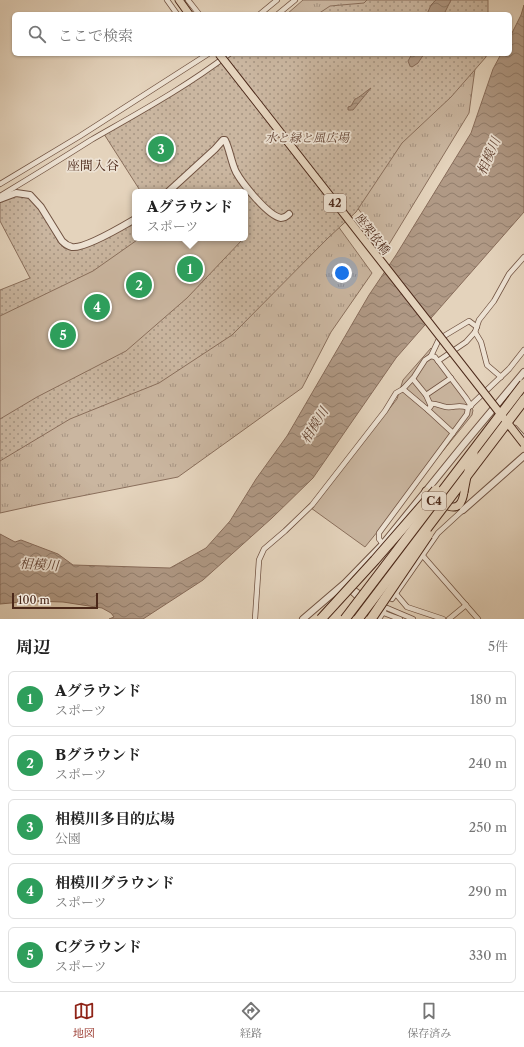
<!DOCTYPE html>
<html lang="ja">
<meta charset="utf-8">
<style>
:root{--surface:#fff;--page:#f6f6f6;--text:#222;--muted:#767676;--line:#e0e0e0;--accent:#8f2418}
body{margin:0;font-family:"Libre Caslon Text","Noto Serif JP",serif;background:var(--page);color:var(--text)}
.scale{position:absolute;left:12px;bottom:10px;width:86px;box-sizing:border-box;padding-left:4px;border:2px solid #4b2819;border-top:0;font-size:11px;line-height:14px;white-space:nowrap;color:#4b2819;-webkit-text-stroke:3px #ede2d3;paint-order:stroke}
.you{position:absolute;left:342px;top:273px;width:14px;height:14px;margin:-10px;border:3px solid #fff;border-radius:50%;background:#1a73e8;box-shadow:0 0 0 6px #1a73e833}
.badge{display:grid;place-items:center;width:26px;height:26px;border-radius:50%;background:var(--accent);color:#fff;font-size:13px;font-weight:700}
.pin{position:absolute;translate:-50% -50%;border:2px solid #fff;box-shadow:0 1px 4px #0006}
.popup{position:absolute;left:132px;top:189px;width:116px;height:52px;box-sizing:border-box;display:grid;place-content:center;border-radius:6px;background:var(--surface);filter:drop-shadow(0 1px 3px #0005);font-size:13px;white-space:nowrap;color:var(--muted)}
.popup b{font-size:15px;color:var(--text)}
.popup::after{content:'';position:absolute;left:50%;top:100%;margin-left:-8px;border:8px solid transparent;border-top-color:var(--surface)}
.list{margin:0;padding:0;list-style:none}
h2{display:flex;justify-content:space-between;align-items:center;height:52px;margin:0;padding:0 16px;font-size:17px}
h2 small{font-size:13px;font-weight:400;color:var(--muted)}
.list li{display:grid;grid-template-columns:26px 1fr auto;gap:12px;align-items:center;box-sizing:border-box;height:56px;margin:0 8px 8px;padding:0 8px;border:1px solid var(--line);border-radius:6px}
.list b{display:block;font-size:15px;white-space:nowrap}
.list p{margin:0;font-size:13px;white-space:nowrap;color:var(--muted)}
.list em{font-size:13px;font-style:normal;color:var(--muted)}
.icon{flex:none;width:22px;height:22px;fill:none;stroke:currentColor;stroke-width:2;stroke-linecap:round;stroke-linejoin:round}
.map{position:relative;flex:none;width:524px;height:619px;overflow:hidden}
.search{position:absolute;background:var(--surface);box-shadow:0 1px 3px #0004;left:12px;right:12px;top:12px;height:44px;display:flex;align-items:center;gap:10px;box-sizing:border-box;padding:0 14px;border-radius:6px;color:var(--muted);font-size:15px}
.sheet{height:372px;background:var(--surface)}
nav{display:flex;justify-content:space-around;align-items:center;box-sizing:border-box;height:56px;border-top:1px solid var(--line);background:var(--surface);font-size:11px;color:var(--muted)}
nav a{display:grid;justify-items:center;gap:2px}
nav .on{color:var(--accent)}
.map>svg:first-child{display:block}
.grass{fill:url(#grass-tufts);stroke:#8a6f5c}
.park{fill:url(#park-dots);stroke:#8a6f5c}
.garden{fill:#cab6a0;stroke:#8a6f5c}
.water{fill:url(#water-waves);stroke:#886c5a}
.lines{fill:none;stroke-linecap:round;stroke-linejoin:round}
.minor-casing{stroke:#715342;stroke-width:6}
.tertiary-casing{stroke:#715342;stroke-width:8}
.primary-casing{stroke:#4b2819;stroke-width:9}
.minor{stroke:#ede2d3;stroke-width:4.5}
.tertiary{stroke:#ede2d3;stroke-width:6}
.primary{stroke:#e4d3bc;stroke-width:7}
.primary-bridge-casing{stroke:#4b2819;stroke-width:9;stroke-linecap:butt}
.motorway-bridge-casing{stroke:#4b2819;stroke-width:11;stroke-linecap:butt}
.primary-bridge{stroke:#e4d3bc;stroke-width:7}
.motorway-bridge{stroke:#e4d3bc;stroke-width:9}
.labels{text-anchor:middle;dominant-baseline:central;stroke-width:3.5;stroke-linejoin:round;paint-order:stroke}
.shield{fill:#ede2d3;stroke:#7c6051;stroke-width:1}
.shield-label{font-size:11px;font-weight:bold;fill:#4b2819}
.park-label{font-size:12px;font-style:italic;fill:#644434;stroke:#ede2d3}
.street-label{font-size:12px;fill:#4b2819;stroke:#ede2d3}
.water-label{font-size:13px;font-style:italic;fill:#644434;stroke:#ede2d3}
.neighbourhood-label{font-size:13px;fill:#4b2819;stroke:#ede2d3}
</style>
<div class="map">
<svg width="524" height="619" viewBox="0 0 524 619">
<defs>
<pattern id="grass-tufts" width="24" height="20" patternUnits="userSpaceOnUse"><rect width="24" height="20" fill="#cab6a0"/><path d="M3 7l-1-3M5 7V3M7 7l1-3M15 17l-1-3M17 17v-4M19 17l1-3" fill="none" stroke="#a69482"/></pattern>
<pattern id="park-dots" width="8" height="8" patternUnits="userSpaceOnUse"><rect width="8" height="8" fill="#cab6a0"/><path d="M2 2h.1M6 6h.1" fill="none" stroke="#a69482" stroke-width="1.8" stroke-linecap="round"/></pattern>
<pattern id="water-waves" width="16" height="10" patternUnits="userSpaceOnUse"><rect width="16" height="10" fill="#b09985"/><path d="M0 5q4-4 8 0t8 0" fill="none" stroke="#917d6c"/></pattern>
</defs>
<rect width="100%" height="100%" fill="#e4d3bc"/>
<filter id="stains"><feTurbulence type="fractalNoise" baseFrequency=".005" numOctaves="4"/><feColorMatrix values="0 0 0 0 .2 0 0 0 0 .09 0 0 0 0 .02 0 0 0 .5 -.17"/></filter>
<radialGradient id="worn" r=".72"><stop offset=".6" stop-color="#630" stop-opacity="0"/><stop offset="1" stop-color="#630" stop-opacity=".3"/></radialGradient>
<g class="grass">
<polygon points="303,0 470,0 477,14 287,14"/>
<polygon points="477,54 469,113 388,246 322,164"/>
<polygon points="309,186 372,273 331,332 302,388 178,477 41,504 0,513 0,423 135,238 245,238 245,192"/>
</g>
<g class="park">
<polygon points="367,0 488,0 488,14 318,14 330,6 364,3"/>
<path d="M229 54H486V57L451 97 402 143 356 212 328 238 232 335 159 383 70 419 0 461V290L30 278 0 221V201C4 200 8 197 12 196 37 190 49 226 59 243L64 248 73 250 135 220V238H245V192H141L104 134Z"/>
</g>
<g class="garden">
<polygon points="140,238 241,238 243,239 187,298 126,351 37,397 0,419 0,316 93,271"/>
<polygon points="431,348 473,410 472,415 365,547 311,508 397,399 403,380"/>
</g>
<g class="water">
<polygon points="436,0 451,0 444,14 427,14 431,5"/>
<polygon points="524,5 524,212 396,358 313,478 272,518 203,580 143,619 109,619 114,617 111,613 102,608 63,602 32,601 0,604 0,534 15,542 21,540 58,554 73,565 170,568 206,548 230,521 256,479 287,436 369,295 396,255 471,133 493,69 501,54 510,54 510,37 521,15"/>
<polygon points="412,54 424,54 418,63 412,67 410,66 408,61"/>
<path d="M371 88 353 110H348V107L351 106 355 99C359 98 366 91 371 88Z"/>
</g>
<g class="lines">
<defs>
<g id="minor">
<polyline points="167,0 177,14"/>
<polyline points="188,0 199,14"/>
<polyline points="260,14 277,0"/>
<polyline points="278,14 295,0"/>
<polyline points="0,184 80,136 208,54"/>
<path d="M0 196C30 178 61 159 91 140 138 113 186 87 229 54"/>
<polyline points="475,332 481,342 487,365 501,377"/>
<polyline points="431,356 439,339 469,321 477,327"/>
<polyline points="438,361 466,342 475,332 479,320 494,301 509,274 524,257"/>
<polyline points="403,389 428,410 431,406 426,395 413,379"/>
<polyline points="426,395 451,378"/>
<path d="M430 404C436 403 440 406 446 407 455 408 459 404 468 408"/>
<polyline points="428,410 453,433"/>
<polyline points="515,428 524,438"/>
<polyline points="383,544 379,539 379,533 467,414 468,408 509,369 524,350"/>
<polyline points="423,556 478,619"/>
<polyline points="349,586 363,596"/>
<path d="M348 587C361 605 380 612 400 619"/>
<polyline points="396,594 407,607 443,619"/>
<polyline points="392,599 438,533 463,510"/>
<polyline points="380,605 413,619"/>
<polyline points="255,619 259,560 264,549 285,531 312,505 385,411 396,393 403,389 414,377 425,360 431,356 435,357 466,398 471,406"/>
<polyline points="379,619 384,611"/>
<polyline points="449,619 466,605"/>
</g>
<g id="tertiary">
<path d="M168 192 215 149 223 140H225C230 150 231 162 236 172 242 183 268 216 281 218 284 218 287 216 289 214"/>
<path d="M0 199 16 193 30 195 41 207 62 241C65 244 67 246 72 247 85 249 123 226 135 219"/>
<polyline points="463,510 524,456"/>
<polyline points="303,619 345,583 383,544 464,444 524,372"/>
</g>
<g id="primary">
<polyline points="179,0 189,14"/>
<path d="M426 491C439 501 460 521 464 492"/>
</g>
</defs>
<use href="#minor" class="minor-casing"/>
<use href="#tertiary" class="tertiary-casing"/>
<use href="#primary" class="primary-casing"/>
<use href="#minor" class="minor"/>
<use href="#tertiary" class="tertiary"/>
<use href="#primary" class="primary"/>
<defs>
<g id="primary-bridge">
<polyline points="219,54 524,444"/>
<polyline points="464,492 469,466 474,454"/>
</g>
<g id="motorway-bridge">
<polyline points="321,619 375,560 436,490"/>
<polyline points="345,619 524,384"/>
<polyline points="358,619 524,400"/>
<polyline points="371,619 428,535"/>
</g>
</defs>
<use href="#primary-bridge" class="primary-bridge-casing"/>
<use href="#motorway-bridge" class="motorway-bridge-casing"/>
<use href="#primary-bridge" class="primary-bridge"/>
<use href="#motorway-bridge" class="motorway-bridge"/>
</g>
<g class="labels">
<g class="shield">
<rect x="324" y="194" width="22" height="18" rx="3"/>
<rect x="422" y="492" width="24" height="18" rx="3"/>
</g>
<g class="shield-label">
<text x="335" y="203">42</text>
<text x="434" y="501">C4</text>
</g>
<g class="park-label">
<text x="307" y="137">水と緑と風広場</text>
</g>
<g class="street-label">
<text transform="translate(373 234) rotate(52)">座架依橋</text>
</g>
<g class="water-label">
<text transform="translate(488 156) rotate(-67)">相模川</text>
<text transform="translate(314 425) rotate(-58)">相模川</text>
<text transform="translate(39 564) rotate(4)">相模川</text>
</g>
<g class="neighbourhood-label">
<text x="93" y="165">座間入谷</text>
</g>
</g>
<rect width="100%" height="100%" filter="url(#stains)"/>
<rect width="100%" height="100%" fill="url(#worn)"/>
</svg>
<div class="scale">100 m</div>
<div class="you"></div>
<div class="pin badge" style="left:190px;top:269px;background:#2e9e5b">1</div>
<div class="popup"><b>Aグラウンド</b>スポーツ</div>
<div class="pin badge" style="left:139px;top:285px;background:#2e9e5b">2</div>
<div class="pin badge" style="left:161px;top:149px;background:#2e9e5b">3</div>
<div class="pin badge" style="left:97px;top:307px;background:#2e9e5b">4</div>
<div class="pin badge" style="left:63px;top:335px;background:#2e9e5b">5</div>
<div class="search"><svg class="icon" aria-label="search" viewBox="0 0 24 24"><circle cx="10" cy="10" r="6"/><path d="M15 15l6 6"/></svg>ここで検索</div>
</div>
<section class="sheet">
<h2>周辺<small>5件</small></h2>
<ul class="list">
<li><span class="badge" style="background:#2e9e5b">1</span><div><b>Aグラウンド</b><p>スポーツ</p></div><em>180 m</em></li>
<li><span class="badge" style="background:#2e9e5b">2</span><div><b>Bグラウンド</b><p>スポーツ</p></div><em>240 m</em></li>
<li><span class="badge" style="background:#2e9e5b">3</span><div><b>相模川多目的広場</b><p>公園</p></div><em>250 m</em></li>
<li><span class="badge" style="background:#2e9e5b">4</span><div><b>相模川グラウンド</b><p>スポーツ</p></div><em>290 m</em></li>
<li><span class="badge" style="background:#2e9e5b">5</span><div><b>Cグラウンド</b><p>スポーツ</p></div><em>330 m</em></li>
</ul>
</section>
<nav>
<a class="on"><svg class="icon" aria-label="map" viewBox="0 0 24 24"><path d="M3 6l6-2 6 2 6-2v14l-6 2-6-2-6 2zM9 4v14M15 6v14"/></svg>地図</a>
<a><svg class="icon" aria-label="directions" viewBox="0 0 24 24"><path d="M12 3l9 9-9 9-9-9zM9 14v-3h6M13 9l2 2-2 2"/></svg>経路</a>
<a><svg class="icon" aria-label="saved" viewBox="0 0 24 24"><path d="M7 4h10v16l-5-4-5 4z"/></svg>保存済み</a>
</nav>
